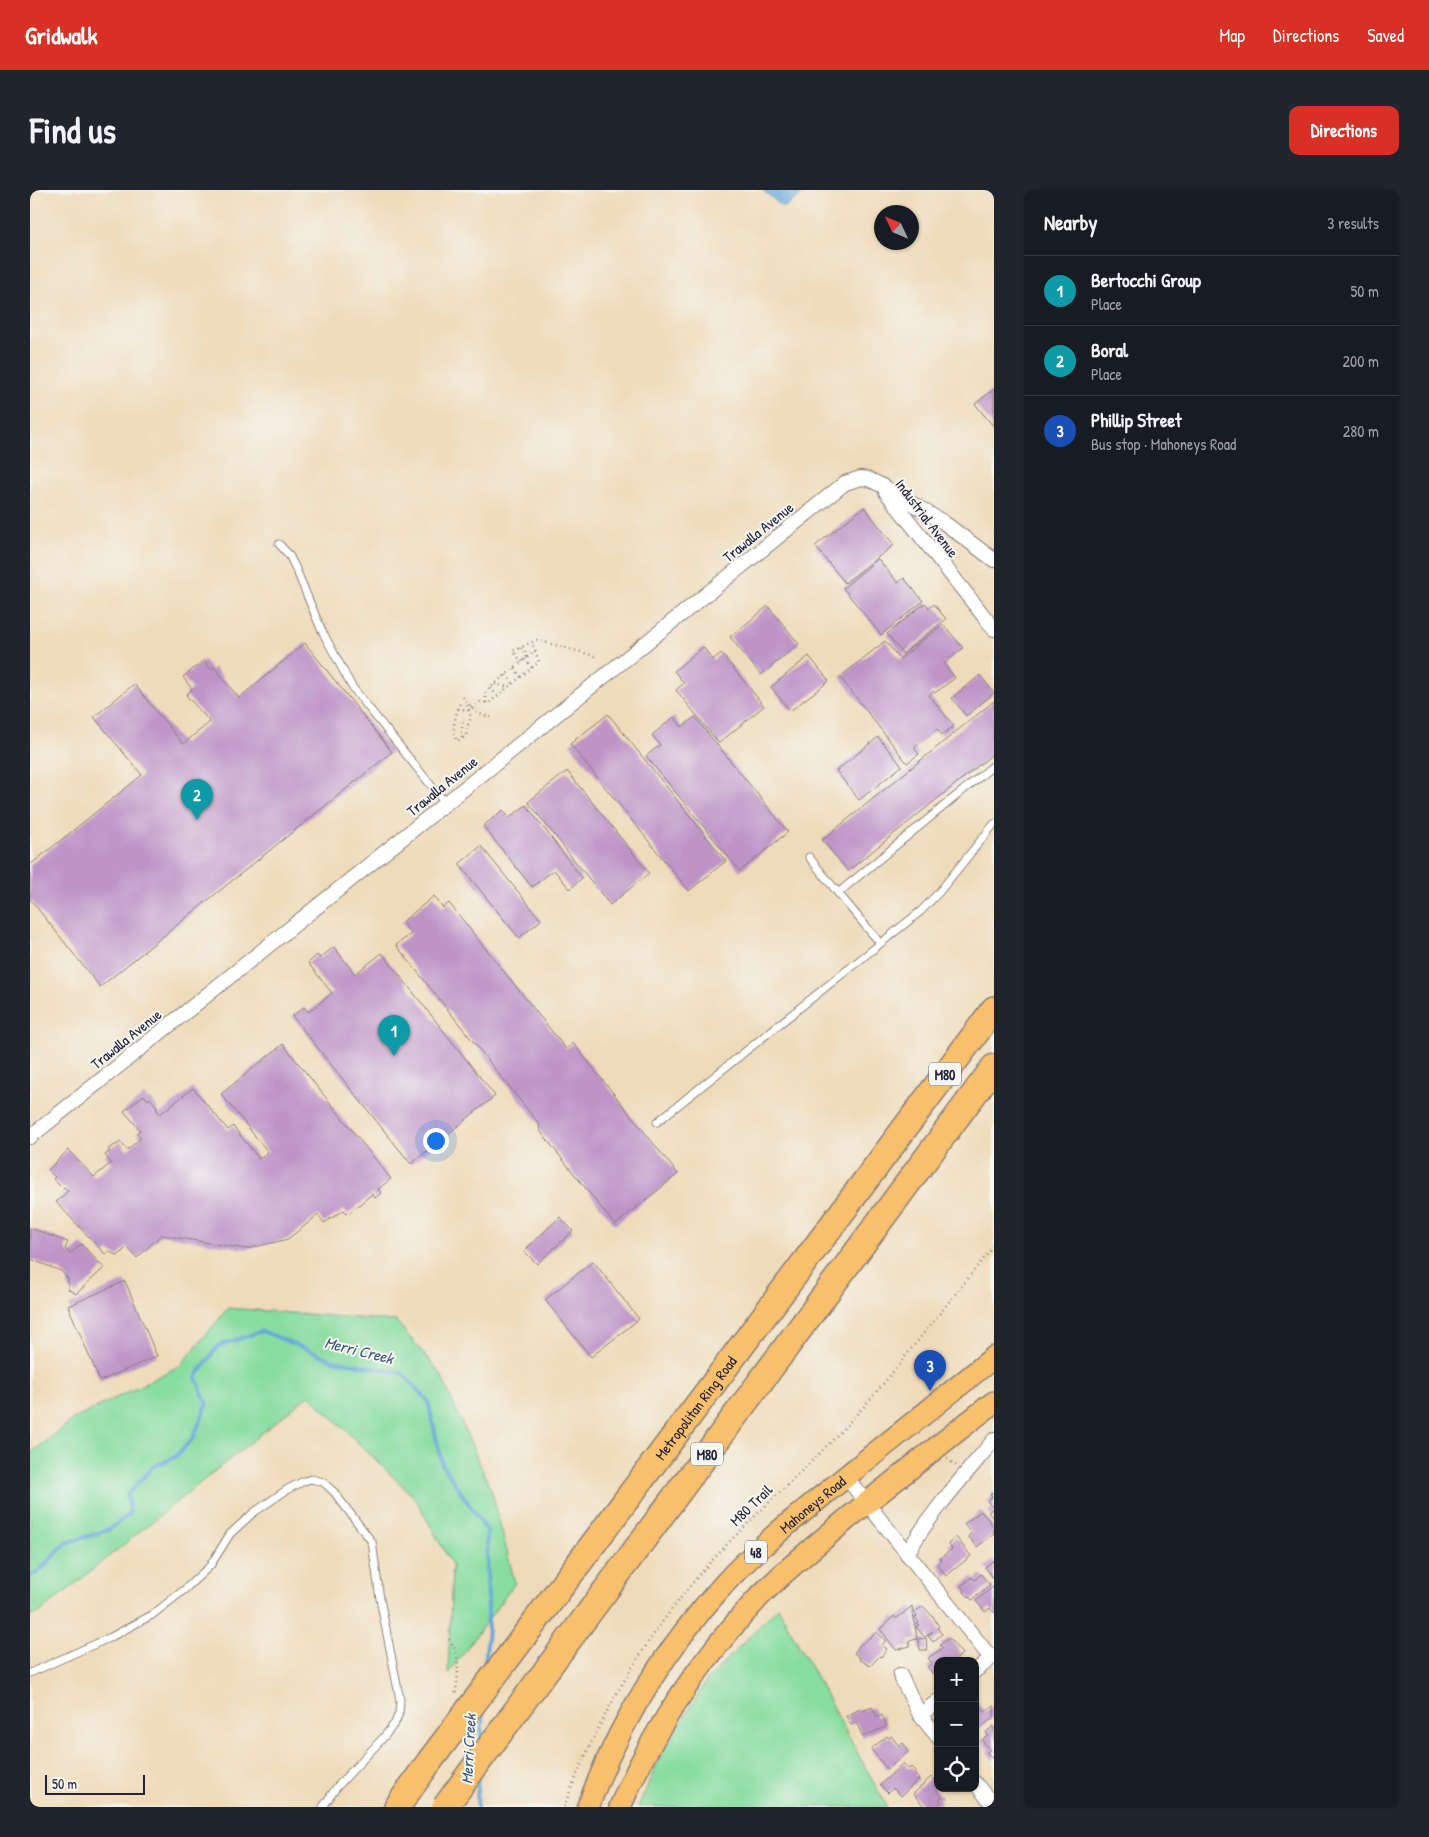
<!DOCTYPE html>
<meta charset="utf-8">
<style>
:root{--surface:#171b24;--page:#20242c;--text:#f1f3f6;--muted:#9ea1a6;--line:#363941;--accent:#d93025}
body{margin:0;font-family:"Patrick Hand",sans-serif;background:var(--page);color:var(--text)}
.controls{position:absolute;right:15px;bottom:15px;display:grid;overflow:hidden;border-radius:10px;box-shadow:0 1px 4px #0004}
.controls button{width:45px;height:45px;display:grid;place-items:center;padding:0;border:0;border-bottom:1px solid var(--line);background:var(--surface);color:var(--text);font:25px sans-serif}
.compass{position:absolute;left:844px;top:15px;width:45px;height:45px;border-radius:50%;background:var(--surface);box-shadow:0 1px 4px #0004;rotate:314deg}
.scale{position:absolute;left:15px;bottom:12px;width:100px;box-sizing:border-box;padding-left:5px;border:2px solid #22223b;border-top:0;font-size:14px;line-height:18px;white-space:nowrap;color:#22223b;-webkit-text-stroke:4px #f6f6f2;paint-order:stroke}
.you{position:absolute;left:405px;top:950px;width:18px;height:18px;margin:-12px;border:4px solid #fff;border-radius:50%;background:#1a73e8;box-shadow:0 0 0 8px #1a73e833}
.badge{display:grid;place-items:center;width:32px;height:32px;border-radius:50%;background:var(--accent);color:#fff;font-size:16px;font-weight:700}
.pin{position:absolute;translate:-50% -41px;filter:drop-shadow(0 1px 2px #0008)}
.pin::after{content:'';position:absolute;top:26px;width:18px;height:15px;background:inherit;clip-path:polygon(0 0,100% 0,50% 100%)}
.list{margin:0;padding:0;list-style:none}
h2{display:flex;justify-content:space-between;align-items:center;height:65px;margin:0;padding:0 20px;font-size:21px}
h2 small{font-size:16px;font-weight:400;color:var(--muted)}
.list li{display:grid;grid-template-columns:32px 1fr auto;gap:15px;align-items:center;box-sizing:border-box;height:70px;padding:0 20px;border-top:1px solid var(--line)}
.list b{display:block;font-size:19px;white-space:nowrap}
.list p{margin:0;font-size:16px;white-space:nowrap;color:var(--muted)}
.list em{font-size:16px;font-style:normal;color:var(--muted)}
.icon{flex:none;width:28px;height:28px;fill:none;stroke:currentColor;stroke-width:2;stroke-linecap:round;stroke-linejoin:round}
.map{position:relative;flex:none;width:964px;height:1617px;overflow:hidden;border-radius:10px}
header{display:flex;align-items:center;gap:30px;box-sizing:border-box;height:70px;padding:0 25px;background:var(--accent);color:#fff}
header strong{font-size:24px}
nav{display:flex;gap:28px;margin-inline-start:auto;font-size:18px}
.intro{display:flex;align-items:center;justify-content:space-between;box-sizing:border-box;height:120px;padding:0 30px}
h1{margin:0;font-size:35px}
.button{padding:12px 22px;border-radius:10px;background:var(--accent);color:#fff;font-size:18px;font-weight:700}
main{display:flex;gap:30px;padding:0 30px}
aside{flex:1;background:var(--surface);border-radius:10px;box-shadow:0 1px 4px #0004}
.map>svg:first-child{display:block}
.green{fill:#87dc9f;stroke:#547f6d}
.water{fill:#65a6d8;stroke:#44648a}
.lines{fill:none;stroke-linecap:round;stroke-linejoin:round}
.stream{stroke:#65a6d8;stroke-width:4}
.building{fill:#be94c7}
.lane-casing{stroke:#887e7a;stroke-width:9}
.street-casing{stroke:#887e7a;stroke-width:16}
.primary-casing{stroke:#887e7a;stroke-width:24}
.highway-casing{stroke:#887e7a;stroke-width:28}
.path{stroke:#887e7a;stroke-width:2.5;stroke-dasharray:1 4;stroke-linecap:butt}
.lane{stroke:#fff;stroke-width:7}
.street{stroke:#fff;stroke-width:14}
.primary{stroke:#f8bf6c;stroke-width:21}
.highway{stroke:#f8bf6c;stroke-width:25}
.highway-bridge-casing{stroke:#887e7a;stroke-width:28;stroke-linecap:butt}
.highway-bridge{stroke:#f8bf6c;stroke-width:25}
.labels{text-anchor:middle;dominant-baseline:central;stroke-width:4;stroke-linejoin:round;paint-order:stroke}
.shield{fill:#f6f6f2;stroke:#626272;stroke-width:1}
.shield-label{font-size:14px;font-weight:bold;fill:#22223b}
.street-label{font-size:15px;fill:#22223b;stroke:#f6f6f2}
.water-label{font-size:16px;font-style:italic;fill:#3d577a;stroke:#f6f6f2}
</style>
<header>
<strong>Gridwalk</strong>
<nav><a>Map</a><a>Directions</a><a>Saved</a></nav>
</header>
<div class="intro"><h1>Find us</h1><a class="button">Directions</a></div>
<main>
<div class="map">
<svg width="964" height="1617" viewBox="0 0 964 1617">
<rect width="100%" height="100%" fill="#f6f6f2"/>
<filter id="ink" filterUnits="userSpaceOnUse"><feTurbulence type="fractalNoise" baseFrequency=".02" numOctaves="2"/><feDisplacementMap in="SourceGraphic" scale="10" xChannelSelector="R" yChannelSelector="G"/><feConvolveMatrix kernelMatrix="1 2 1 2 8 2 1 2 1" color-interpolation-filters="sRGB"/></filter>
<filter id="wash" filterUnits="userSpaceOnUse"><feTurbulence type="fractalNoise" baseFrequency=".0096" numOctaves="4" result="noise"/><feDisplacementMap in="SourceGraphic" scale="20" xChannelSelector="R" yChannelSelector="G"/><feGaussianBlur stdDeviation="1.12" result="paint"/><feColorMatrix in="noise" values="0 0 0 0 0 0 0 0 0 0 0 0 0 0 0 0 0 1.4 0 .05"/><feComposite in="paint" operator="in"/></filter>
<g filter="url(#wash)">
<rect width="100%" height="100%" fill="#efdbba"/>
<g class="green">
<polygon points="198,1118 366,1131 410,1183 462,1302 485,1393 418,1484 422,1375 385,1308 279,1205 9,1423 0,1425 0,1264 44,1229 151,1175"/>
<polygon points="748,1417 857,1617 608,1617 630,1567 677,1490"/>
</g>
<polygon class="water" points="733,0 778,0 753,18"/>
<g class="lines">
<g class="stream">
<polyline points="0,1386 8,1382 36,1353 78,1340 100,1324 97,1305 123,1277 145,1267 163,1248 177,1215 166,1187 188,1156 232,1141 303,1170 372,1183 398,1211 412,1274 457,1341 458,1435 455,1481"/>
<polyline points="451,1551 453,1518"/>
<polyline points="447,1617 448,1590"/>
</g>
</g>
<g id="blocks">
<g class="building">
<polygon points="964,199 964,237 945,214"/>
<polygon points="834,317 864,355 815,393 785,356"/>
<polygon points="848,369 868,393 874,388 893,411 851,445 813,398"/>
<polygon points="895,413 899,418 904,414 916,429 873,464 857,444"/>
<polygon points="738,416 769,454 731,485 700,447"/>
<polygon points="913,434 933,458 914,474 925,488 905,503 903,501 899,505 924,536 912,545 907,539 884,558 889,564 877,573 810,487 855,451 870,469"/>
<polygon points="275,453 362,562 70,797 0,709 0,675 112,585 64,527 104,494 153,554 180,532 156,505 162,499 153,487 174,470 181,480 184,477 209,508"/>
<polygon points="673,457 683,470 691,463 734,516 689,553 646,500 654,493 644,481"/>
<polygon points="779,466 799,491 760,521 741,497"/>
<polygon points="950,485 964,503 936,526 922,508"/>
<polygon points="964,511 964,563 818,681 792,650"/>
<polygon points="578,524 696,671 659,701 540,554"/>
<polygon points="644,527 652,537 665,527 758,642 710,681 616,566 630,555 622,545"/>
<polygon points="848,547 872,576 829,610 806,581"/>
<polygon points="537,581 619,683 580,715 498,612"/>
<polygon points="496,615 552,688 540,699 524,680 502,697 453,636 473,620 479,628"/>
<polygon points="451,656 511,730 489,748 429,674"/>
<polygon points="404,706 413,718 419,713 536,859 543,853 648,984 585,1035 510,941 509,934 366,755 381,744 372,732"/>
<polygon points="304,757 325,784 352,763 465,906 381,974 262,826 274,817 278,822 302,803 278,773 287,765 290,768"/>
<polygon points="253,854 361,989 348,999 351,1003 345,1008 342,1004 318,1024 314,1020 294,1033 288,1025 258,1049 216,1059 131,1045 107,1068 97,1057 88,1066 78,1061 75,1064 26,1012 38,1001 34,997 32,998 23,989 25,987 18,980 38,960 64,987 81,973 75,965 80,961 78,959 91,952 97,960 111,948 107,943 110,940 94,921 114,905 118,910 120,908 128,918 126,919 130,924 163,898 198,940 203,936 229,969 238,962 191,904"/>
<polygon points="530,1027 543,1041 507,1074 494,1061"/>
<polygon points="0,1038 38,1052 35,1059 40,1064 51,1054 74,1078 46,1104 38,1099 38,1089 31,1081 0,1069"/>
<polygon points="563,1071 609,1129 561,1167 515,1110"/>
<polygon points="95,1091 127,1166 70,1191 38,1116"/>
<polygon points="964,1301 964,1329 958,1322 963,1318 957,1311 962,1307 960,1305"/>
<polygon points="951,1321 964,1337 964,1344 947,1357 938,1346 942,1343 934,1334"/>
<polygon points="926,1347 941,1366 916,1386 907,1374 912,1370 910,1368 922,1359 918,1354"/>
<polygon points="964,1370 964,1390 955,1377"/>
<polygon points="951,1384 960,1395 942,1410 934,1402 935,1401 931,1396 942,1387 945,1390"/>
<polygon points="964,1396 964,1423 960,1418 955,1422 946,1411"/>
<polygon points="882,1416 887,1449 879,1451 880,1456 866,1460 850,1439 864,1426 866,1429"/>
<polygon points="893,1416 904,1428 909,1437 907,1438 912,1444 903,1452 898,1446 903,1441 895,1447 886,1437 889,1435 887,1434 889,1432 885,1428 887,1426 884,1423"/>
<polygon points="846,1442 856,1450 852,1455 857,1459 851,1467 850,1466 840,1476 829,1469 830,1468 824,1463 830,1455 840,1447 841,1448"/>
<polygon points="896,1448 897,1460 890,1460 888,1449"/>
<polygon points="919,1448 932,1464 925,1471 908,1471 908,1482 904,1485 897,1477 902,1473 898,1468 913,1458 910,1455"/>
<polygon points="945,1509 955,1522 964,1515 964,1527 945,1542"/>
<polygon points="842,1517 847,1527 852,1525 857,1536 833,1547 826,1532 821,1535 816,1526 832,1518 833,1521"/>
<polygon points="964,1536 964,1571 957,1562 960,1560 952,1550 958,1545 956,1542"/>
<polygon points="857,1546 859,1548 861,1546 869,1556 873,1553 879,1561 857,1579 841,1559"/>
<polygon points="873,1573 879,1579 881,1577 886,1582 884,1584 889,1589 871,1606 863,1598 858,1603 850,1595"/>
<polygon points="901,1587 908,1594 905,1599 912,1607 909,1609 911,1612 906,1617 895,1617 883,1604"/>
</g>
</g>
</g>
<g filter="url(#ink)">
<use href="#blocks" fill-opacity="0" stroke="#887e7a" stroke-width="1"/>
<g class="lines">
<defs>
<g id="lane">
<polyline points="249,354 259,365 266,379 291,439 322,497 416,614"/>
<polyline points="779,667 808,703"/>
<polyline points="850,753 808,703 964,575"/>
<polyline points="627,932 891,721 910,701 964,634"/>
<polyline points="0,1483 81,1447 122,1425 154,1400 180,1376 200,1344 223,1323 258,1299 274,1291 281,1289 293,1292 304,1302 342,1352 350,1409 370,1510 369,1523 365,1533 353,1548 306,1598 293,1617"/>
</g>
<g id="street">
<polyline points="856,302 964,439"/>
<polyline points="0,947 815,293 831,288 838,289 851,295 913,332 964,370"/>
<polyline points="816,1287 961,1468"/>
<path d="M877 1364C900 1323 934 1286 964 1250"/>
<polyline points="945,1481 964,1466"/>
<polyline points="870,1485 890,1525 908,1547"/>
<polyline points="890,1525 908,1511"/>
<polyline points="945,1593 964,1616"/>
</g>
<g id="primary">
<path id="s1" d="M558 1617C588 1534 636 1458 695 1393 729 1356 769 1325 808 1293 860 1251 912 1210 964 1167"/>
<path d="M590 1617C623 1539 671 1469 729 1407 752 1383 779 1361 805 1339 857 1296 911 1254 964 1212"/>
</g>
<g id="highway">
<path id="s2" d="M495 1445 964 819"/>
<polyline points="486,1521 964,877"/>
<polyline points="367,1617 399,1572"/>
</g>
</defs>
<use href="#lane" class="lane-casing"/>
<use href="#street" class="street-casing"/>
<use href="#primary" class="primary-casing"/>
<use href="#highway" class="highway-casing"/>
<g class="path">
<polyline points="491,458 494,460 497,467"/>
<polyline points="495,469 502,478"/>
<polyline points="492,472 483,461 507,450 565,466"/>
<polyline points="485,478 491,487"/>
<polyline points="476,485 483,493"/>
<polyline points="465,494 478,497"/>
<polyline points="460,498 467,505"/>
<polyline points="433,507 447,523 463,528"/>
<polyline points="456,513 456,501 505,461 502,453"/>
<path d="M430 514C426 526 420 539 427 551L436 546 438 535 441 528 436 511"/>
<polyline points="441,517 450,512 459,513 509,472 507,466 503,463"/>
<polyline points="428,519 439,520"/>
<polyline points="432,548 432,535 434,528"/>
<polyline points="917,1269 927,1276"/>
<path d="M419 1449C432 1466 428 1486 425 1506"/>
<path d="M534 1617C568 1526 620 1438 686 1366 731 1318 781 1275 825 1226 845 1205 863 1182 881 1159 909 1125 936 1090 964 1056"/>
</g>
<use href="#lane" class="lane"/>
<use href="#street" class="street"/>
<use href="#primary" class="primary"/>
<use href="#highway" class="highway"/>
<defs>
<g id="highway-bridge">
<polyline points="399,1572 495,1445"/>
<polyline points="415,1617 486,1521"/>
</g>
</defs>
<use href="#highway-bridge" class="highway-bridge-casing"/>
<use href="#highway-bridge" class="highway-bridge"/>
</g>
</g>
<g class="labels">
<g class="shield">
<rect x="899" y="872.5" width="32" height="23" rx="4"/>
<rect x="661" y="1252.5" width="32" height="23" rx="4"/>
<rect x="715" y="1350.5" width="22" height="23" rx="4"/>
</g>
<g class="shield-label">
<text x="915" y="884">M80</text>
<text x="677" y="1264">M80</text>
<text x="726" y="1362">48</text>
</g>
<g class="street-label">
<text transform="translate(897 328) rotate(53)">Industrial Avenue</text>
<text transform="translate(728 342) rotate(-39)">Trawalla Avenue</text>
<text transform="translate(412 596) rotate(-39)">Trawalla Avenue</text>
<text transform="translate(96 849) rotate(-39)">Trawalla Avenue</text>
<text stroke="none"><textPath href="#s2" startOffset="284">Metropolitan Ring Road</textPath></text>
<text stroke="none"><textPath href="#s1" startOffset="382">Mahoneys Road</textPath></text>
<text transform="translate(721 1315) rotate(-44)">M80 Trail</text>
</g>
<g class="water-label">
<text transform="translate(329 1160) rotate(14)">Merri Creek</text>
<text transform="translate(438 1559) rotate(-87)">Merri Creek</text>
</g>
</g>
</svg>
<div class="controls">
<button>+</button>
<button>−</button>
<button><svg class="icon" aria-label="locate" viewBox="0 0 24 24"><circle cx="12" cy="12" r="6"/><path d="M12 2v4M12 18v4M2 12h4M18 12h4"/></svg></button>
</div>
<svg class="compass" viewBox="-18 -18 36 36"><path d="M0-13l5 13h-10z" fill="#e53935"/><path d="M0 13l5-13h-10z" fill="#9ea1a6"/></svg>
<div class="scale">50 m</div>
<div class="you"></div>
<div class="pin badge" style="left:364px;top:866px;background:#0f9aa8">1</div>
<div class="pin badge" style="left:167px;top:630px;background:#0f9aa8">2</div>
<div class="pin badge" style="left:900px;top:1201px;background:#1a4fb4">3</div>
</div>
<aside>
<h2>Nearby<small>3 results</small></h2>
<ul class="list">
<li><span class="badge" style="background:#0f9aa8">1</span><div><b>Bertocchi Group</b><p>Place</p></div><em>50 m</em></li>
<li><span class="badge" style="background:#0f9aa8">2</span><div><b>Boral</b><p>Place</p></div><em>200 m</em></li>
<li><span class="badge" style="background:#1a4fb4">3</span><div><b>Phillip Street</b><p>Bus stop · Mahoneys Road</p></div><em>280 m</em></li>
</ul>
</aside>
</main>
